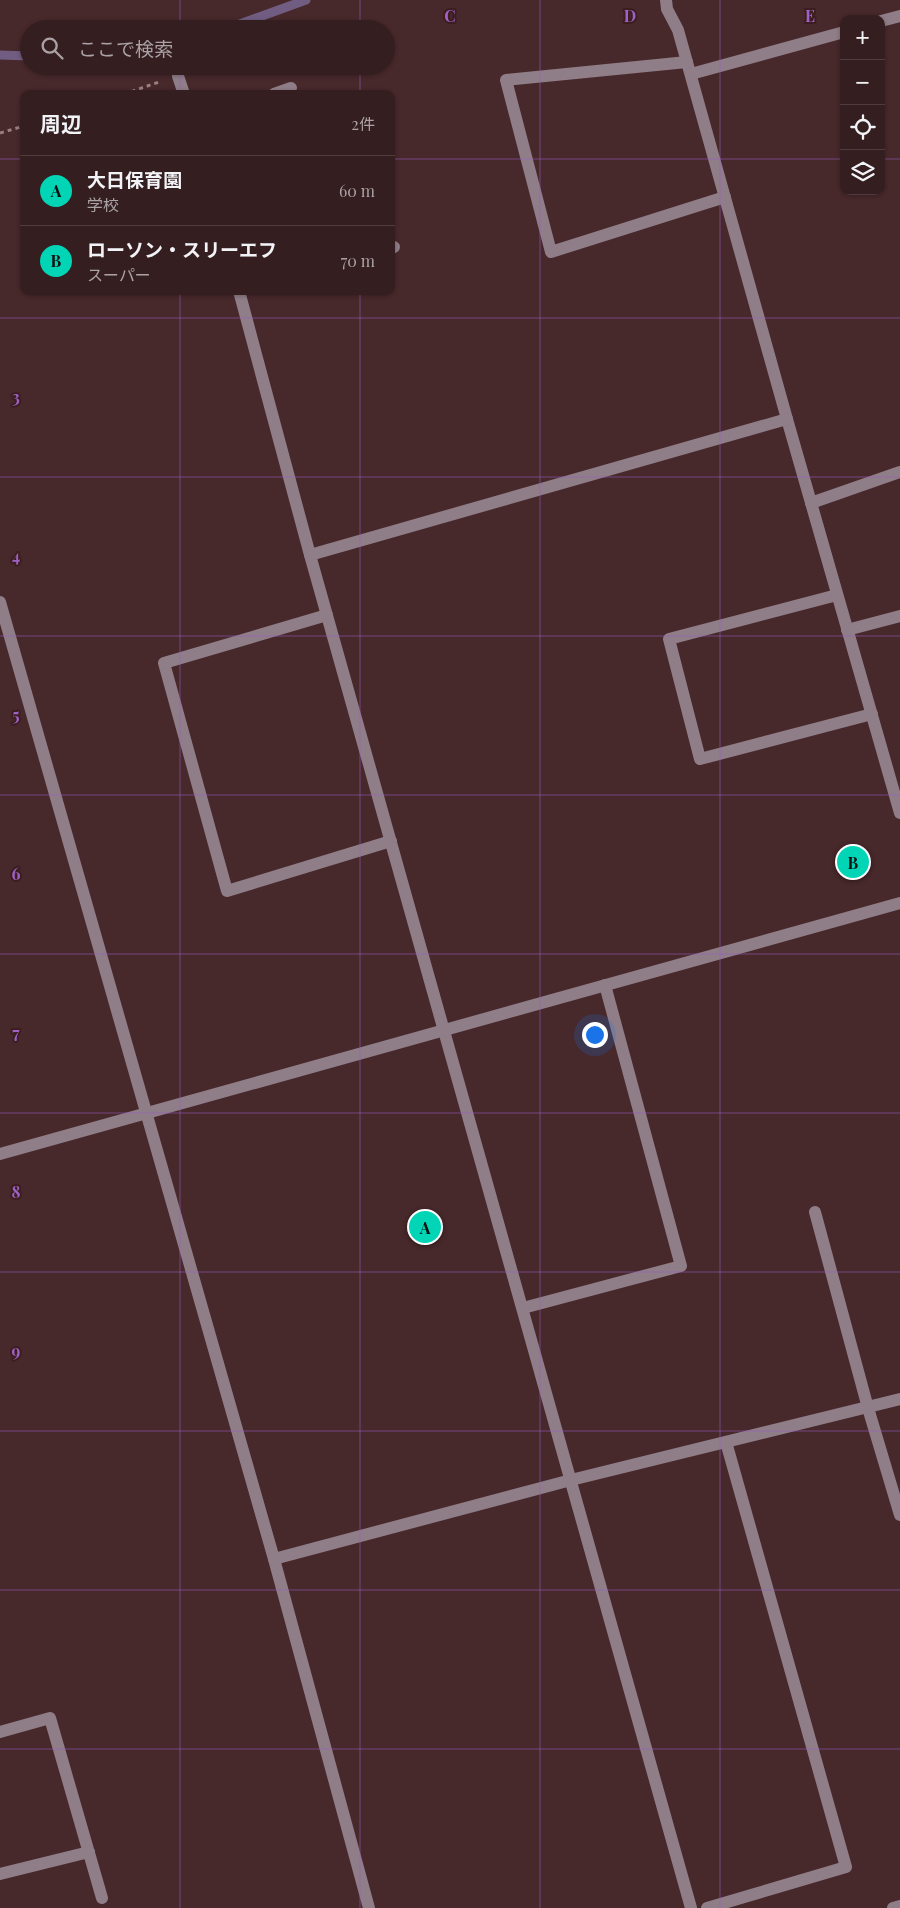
<!DOCTYPE html>
<html lang="ja">
<meta charset="utf-8">
<style>
:root{--surface:#351e20;--page:#3d2729;--text:#f1f3f6;--muted:#aaa2a5;--line:#4f3c3e;--accent:#02d5b6}
body{margin:0;font-family:"Playfair Display","Noto Sans JP",serif;background:var(--page);color:var(--text)}
.controls{position:absolute;right:15px;top:15px;display:grid;overflow:hidden;border-radius:10px;box-shadow:0 1px 4px #0004}
.controls button{width:45px;height:45px;display:grid;place-items:center;padding:0;border:0;border-bottom:1px solid var(--line);background:var(--surface);color:var(--text);font:25px sans-serif}
.you{position:absolute;left:594px;top:1034px;width:18px;height:18px;margin:-12px;border:4px solid #fff;border-radius:50%;background:#1a73e8;box-shadow:0 0 0 8px #1a73e833}
.badge{display:grid;place-items:center;width:32px;height:32px;border-radius:50%;background:var(--accent);color:#111;font-size:16px;font-weight:700}
.pin{position:absolute;translate:-50% -50%;border:2px solid #fff;box-shadow:0 1px 5px #0006}
.list{margin:0;padding:0;list-style:none}
h2{display:flex;justify-content:space-between;align-items:center;height:65px;margin:0;padding:0 20px;font-size:21px}
h2 small{font-size:16px;font-weight:400;color:var(--muted)}
.list li{display:grid;grid-template-columns:32px 1fr auto;gap:15px;align-items:center;box-sizing:border-box;height:70px;padding:0 20px;border-top:1px solid var(--line)}
.list b{display:block;font-size:19px;white-space:nowrap}
.list p{margin:0;font-size:16px;white-space:nowrap;color:var(--muted)}
.list em{font-size:16px;font-style:normal;color:var(--muted)}
.icon{flex:none;width:28px;height:28px;fill:none;stroke:currentColor;stroke-width:2;stroke-linecap:round;stroke-linejoin:round}
.map{position:relative;flex:none;width:900px;height:1908px;overflow:hidden}
.search{position:absolute;background:var(--surface);box-shadow:0 1px 4px #0004;left:20px;top:20px;width:375px;height:55px;display:flex;align-items:center;gap:12px;box-sizing:border-box;padding:0 18px;border-radius:28px;color:var(--muted);font-size:19px}
.panel{position:absolute;background:var(--surface);box-shadow:0 1px 4px #0004;left:20px;top:90px;width:375px;height:205px;border-radius:10px}
.map>svg:first-child{display:block}
.lines{fill:none;stroke-linecap:round;stroke-linejoin:round}
.stream{stroke:#705d81;stroke-width:9}
.path{stroke:#9a7f81;stroke-width:3;stroke-dasharray:4 4;stroke-linecap:butt}
.minor{stroke:#8f7d88;stroke-width:12}
.grid{fill:none;stroke:#9f61c8;stroke-width:1;stroke-opacity:0.55}
.grid-label{font-size:16px;text-anchor:middle;font-weight:bold;fill:#9f61c8;stroke:#3c1e21;stroke-width:4;stroke-linejoin:round;paint-order:stroke}
</style>
<div class="map">
<svg width="900" height="1908" viewBox="0 0 900 1908">
<rect width="100%" height="100%" fill="#47282b"/>
<g class="lines">
<g class="stream">
<polyline points="226,29 306,0"/>
<polyline points="0,55 29,56"/>
</g>
<g class="path">
<polyline points="124,94 159,82"/>
<polyline points="0,133 24,126"/>
</g>
<g class="minor">
<polyline points="666,0 667,9 678,30 787,419 900,813"/>
<polyline points="881,21 900,16"/>
<polyline points="687,62 506,80 551,252 725,197"/>
<polyline points="691,74 844,32"/>
<polyline points="178,76 184,94"/>
<polyline points="274,94 291,88"/>
<polyline points="391,248 394,247"/>
<polyline points="239,291 310,555 691,1908"/>
<polyline points="811,503 900,472"/>
<polyline points="310,555 787,419"/>
<polyline points="837,595 669,639 700,759 872,714"/>
<polyline points="0,602 274,1559 369,1908"/>
<polyline points="327,615 164,663 227,891 391,841"/>
<polyline points="847,630 900,616"/>
<polyline points="0,1154 900,903"/>
<polyline points="815,1212 868,1408 900,1515"/>
<polyline points="523,1308 681,1266 605,985"/>
<polyline points="274,1559 571,1480 900,1399"/>
<polyline points="0,1732 50,1718 102,1898"/>
<polyline points="0,1874 89,1852"/>
<polyline points="707,1908 846,1867 726,1442"/>
<polyline points="893,1908 900,1906"/>
</g>
</g>
<path class="grid" d="M180 0V29M360 0V29M540 0V1908M720 0V1908M180 66V94M360 66V94M0 159H24M391 159H844M881 159H900M180 291V1908M360 291V1908M0 318H900M0 477H900M0 636H900M0 795H900M0 954H900M0 1113H900M0 1272H900M0 1431H900M0 1590H900M0 1749H900"/>
<g class="grid-label">
<text x="450" y="22">C</text>
<text x="630" y="22">D</text>
<text x="810" y="22">E</text>
<text x="16" y="403">3</text>
<text x="16" y="562">4</text>
<text x="16" y="721">5</text>
<text x="16" y="880">6</text>
<text x="16" y="1039">7</text>
<text x="16" y="1198">8</text>
<text x="16" y="1357">9</text>
</g>
</svg>
<div class="controls">
<button>+</button>
<button>−</button>
<button><svg class="icon" aria-label="locate" viewBox="0 0 24 24"><circle cx="12" cy="12" r="6"/><path d="M12 2v4M12 18v4M2 12h4M18 12h4"/></svg></button>
<button><svg class="icon" aria-label="layers" viewBox="0 0 24 24"><path d="M12 4l9 5-9 5-9-5zM3 14l9 5 9-5"/></svg></button>
</div>
<div class="you"></div>
<div class="pin badge" style="left:425px;top:1227px">A</div>
<div class="pin badge" style="left:853px;top:862px">B</div>
<div class="search"><svg class="icon" aria-label="search" viewBox="0 0 24 24"><circle cx="10" cy="10" r="6"/><path d="M15 15l6 6"/></svg>ここで検索</div>
<section class="panel">
<h2>周辺<small>2件</small></h2>
<ul class="list">
<li><span class="badge">A</span><div><b>大日保育園</b><p>学校</p></div><em>60 m</em></li>
<li><span class="badge">B</span><div><b>ローソン・スリーエフ</b><p>スーパー</p></div><em>70 m</em></li>
</ul>
</section>
</div>
